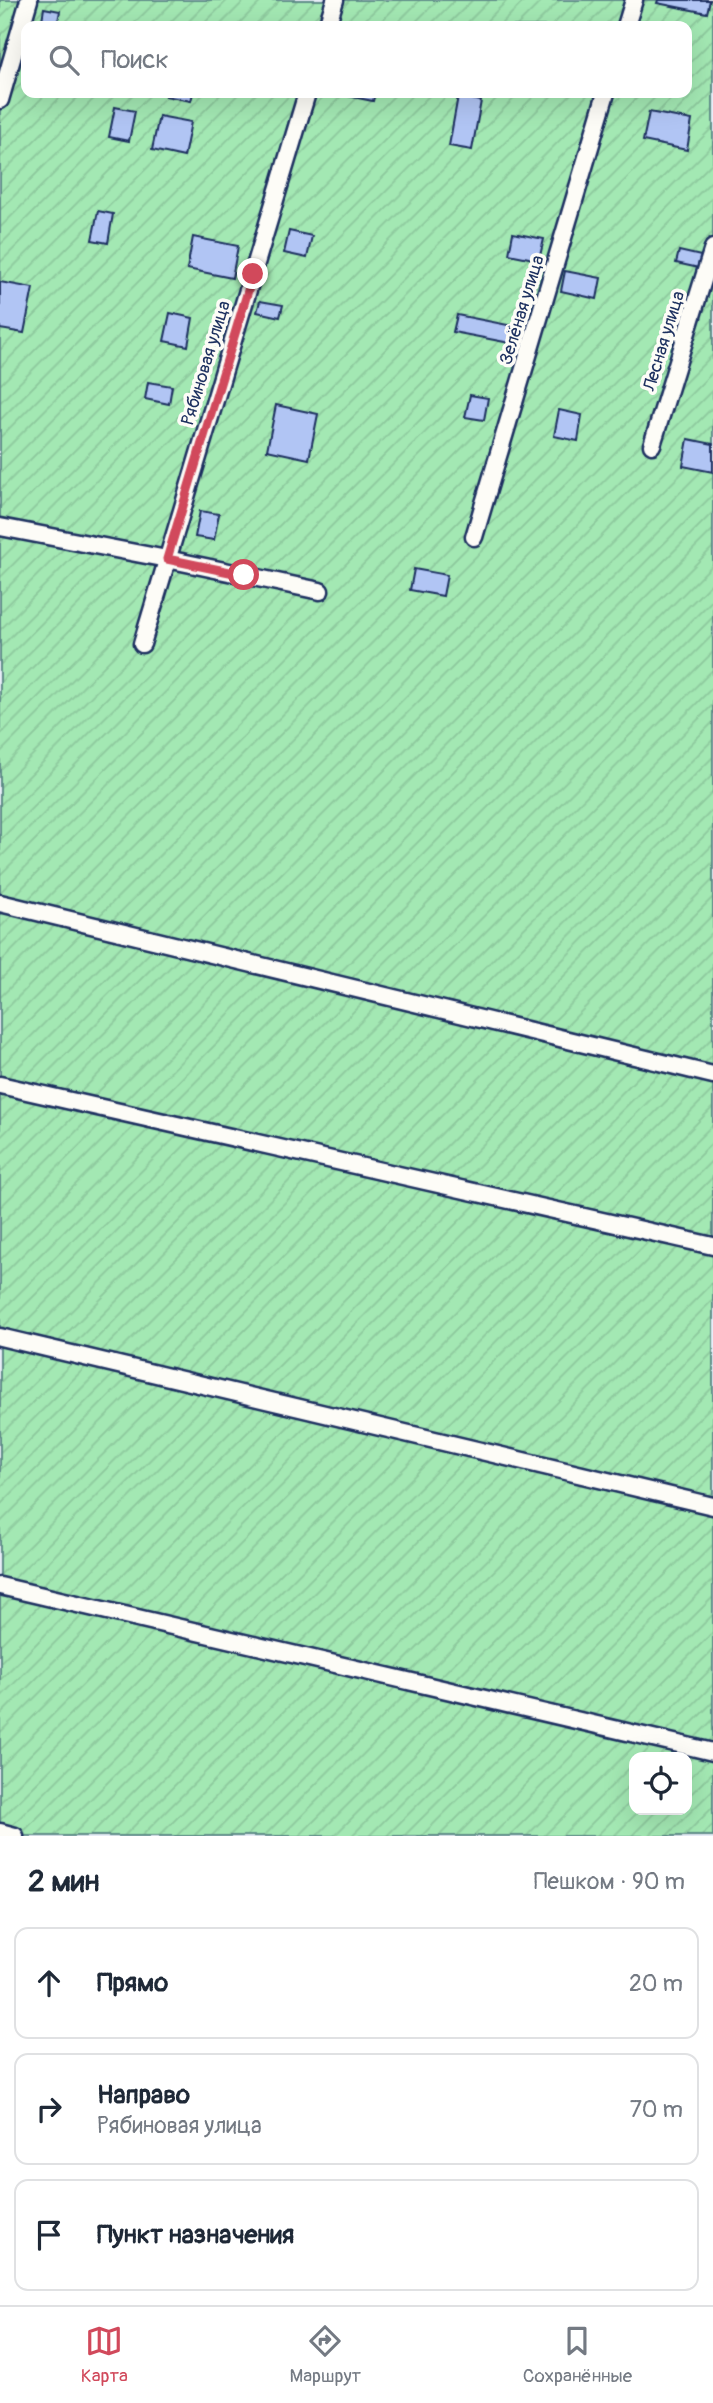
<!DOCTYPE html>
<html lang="ru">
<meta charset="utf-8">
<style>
:root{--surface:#fff;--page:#f6f6f7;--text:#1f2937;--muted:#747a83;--line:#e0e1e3;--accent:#d1495b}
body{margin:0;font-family:Pangolin,sans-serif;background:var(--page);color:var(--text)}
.controls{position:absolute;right:21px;bottom:21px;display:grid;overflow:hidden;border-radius:14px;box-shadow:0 7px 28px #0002}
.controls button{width:63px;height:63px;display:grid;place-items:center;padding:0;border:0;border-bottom:2px solid var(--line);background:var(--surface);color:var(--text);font:35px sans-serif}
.stop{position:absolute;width:21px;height:21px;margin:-16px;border:5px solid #d1495b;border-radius:50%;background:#fff}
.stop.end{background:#d1495b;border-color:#fff;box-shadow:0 2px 7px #0008}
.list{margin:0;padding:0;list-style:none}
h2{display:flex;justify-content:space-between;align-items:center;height:91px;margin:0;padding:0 28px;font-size:30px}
h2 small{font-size:23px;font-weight:400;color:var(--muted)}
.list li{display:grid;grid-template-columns:46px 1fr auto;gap:21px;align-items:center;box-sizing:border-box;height:112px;margin:0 14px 14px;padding:0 14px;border:2px solid var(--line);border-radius:14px}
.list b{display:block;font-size:26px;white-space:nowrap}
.list p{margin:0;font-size:23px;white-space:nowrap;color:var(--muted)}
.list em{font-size:23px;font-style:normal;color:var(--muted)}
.icon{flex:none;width:38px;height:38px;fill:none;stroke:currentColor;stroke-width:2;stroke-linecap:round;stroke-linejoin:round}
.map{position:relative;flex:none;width:713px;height:1836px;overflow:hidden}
.search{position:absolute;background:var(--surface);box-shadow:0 7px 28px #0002;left:21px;right:21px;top:21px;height:77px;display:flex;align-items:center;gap:18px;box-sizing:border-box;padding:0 24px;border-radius:14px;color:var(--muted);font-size:26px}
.sheet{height:469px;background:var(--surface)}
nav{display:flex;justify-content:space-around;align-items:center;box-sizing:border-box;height:98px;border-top:2px solid var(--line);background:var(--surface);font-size:19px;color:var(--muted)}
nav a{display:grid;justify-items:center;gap:4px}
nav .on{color:var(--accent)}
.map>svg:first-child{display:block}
.garden{fill:url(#garden-furrows);stroke:#5f8c88;stroke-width:2;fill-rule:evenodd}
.building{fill:#b1c5f4;stroke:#1b2f5e;stroke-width:2}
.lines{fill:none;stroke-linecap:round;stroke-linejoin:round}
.service-casing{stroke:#1b2f5e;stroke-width:21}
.service{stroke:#fdfcf7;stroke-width:16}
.route{stroke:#d1495b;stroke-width:9}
.labels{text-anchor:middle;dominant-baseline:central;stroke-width:7;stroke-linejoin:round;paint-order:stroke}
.street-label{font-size:18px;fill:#1b2f5e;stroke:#fdfcf7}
</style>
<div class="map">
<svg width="713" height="1836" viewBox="0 0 713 1836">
<defs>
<pattern id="garden-furrows" width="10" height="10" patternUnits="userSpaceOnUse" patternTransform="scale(1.75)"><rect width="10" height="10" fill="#a3e8b3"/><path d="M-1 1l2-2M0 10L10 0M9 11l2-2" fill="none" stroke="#8cc79c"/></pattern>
</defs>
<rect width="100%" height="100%" fill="#e6ecf6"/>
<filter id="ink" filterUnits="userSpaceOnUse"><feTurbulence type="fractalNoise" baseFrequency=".0143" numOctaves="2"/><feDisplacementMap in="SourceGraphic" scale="14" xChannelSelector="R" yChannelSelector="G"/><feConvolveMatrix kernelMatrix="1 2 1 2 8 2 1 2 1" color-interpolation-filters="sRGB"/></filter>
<g filter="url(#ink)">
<path class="garden" d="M0 0H713V1836H0ZM26 26H687V93H26ZM634 1757H687V1810H634Z"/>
<g class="building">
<polygon points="658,0 710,0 707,13 657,3"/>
<polygon points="44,8 60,11 57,26 41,26"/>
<polygon points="166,93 193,93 191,101 165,96"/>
<polygon points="333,93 375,93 373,101"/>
<polygon points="458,96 481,101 472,150 449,146"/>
<polygon points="115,107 135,111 129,141 109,137"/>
<polygon points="649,112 692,120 687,150 643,141"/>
<polygon points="159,116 191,122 184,157 152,150"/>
<polygon points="98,211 113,214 108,243 92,240"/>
<polygon points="289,231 312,236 307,258 284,253"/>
<polygon points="513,233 544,239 539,260 509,254"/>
<polygon points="193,237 238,246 232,278 187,269"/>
<polygon points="679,251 701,256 699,268 676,263"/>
<polygon points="565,271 601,278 597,299 561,291"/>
<polygon points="0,282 33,288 24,333 0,329"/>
<polygon points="260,301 283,305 280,317 257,312"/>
<polygon points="170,313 193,318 188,346 164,341"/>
<polygon points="457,315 513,326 510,343 453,332"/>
<polygon points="148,382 172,386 169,404 145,399"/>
<polygon points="470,395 488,398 484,420 465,417"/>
<polygon points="276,405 318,414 309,459 267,450"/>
<polygon points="559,410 582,415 578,441 554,436"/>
<polygon points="688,439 713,444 713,472 683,466"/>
<polygon points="200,511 219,514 214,540 195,537"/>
<polygon points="414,569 447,575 443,596 410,590"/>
</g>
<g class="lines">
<defs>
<g id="service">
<polyline points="327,26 335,0"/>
<polyline points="626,26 634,0"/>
<polyline points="0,100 29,0"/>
<polyline points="652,445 713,248"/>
<polyline points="0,527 167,559 320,591"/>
<polyline points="474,537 606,93"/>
<polyline points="142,644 307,93"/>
<polyline points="0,903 713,1075"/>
<polyline points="0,1085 713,1246"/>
<polyline points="0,1337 713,1506"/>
<polyline points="0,1586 713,1752"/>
<polyline points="0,1832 15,1836"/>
</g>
</defs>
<use href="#service" class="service-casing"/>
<use href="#service" class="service"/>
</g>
</g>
<g class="lines" filter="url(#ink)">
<polyline class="route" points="244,575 167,559 253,274"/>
</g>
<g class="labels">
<g class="street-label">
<text transform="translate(522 310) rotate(-73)">Зелёная улица</text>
<text transform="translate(664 341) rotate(-73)">Лесная улица</text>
<text transform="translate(206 363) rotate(-73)">Рябиновая улица</text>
</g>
</g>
</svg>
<div class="controls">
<button><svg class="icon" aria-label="locate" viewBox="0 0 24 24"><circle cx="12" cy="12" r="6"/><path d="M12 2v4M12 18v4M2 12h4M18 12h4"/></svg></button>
</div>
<div class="stop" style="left:244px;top:575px"></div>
<div class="stop end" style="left:253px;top:274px"></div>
<div class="search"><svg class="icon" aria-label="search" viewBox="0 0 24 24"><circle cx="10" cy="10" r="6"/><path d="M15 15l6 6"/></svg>Поиск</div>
</div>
<section class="sheet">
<h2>2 мин<small>Пешком · 90 m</small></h2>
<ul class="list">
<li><svg class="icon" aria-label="ahead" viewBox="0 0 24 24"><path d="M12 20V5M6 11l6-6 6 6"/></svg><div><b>Прямо</b></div><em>20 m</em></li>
<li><svg class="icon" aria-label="right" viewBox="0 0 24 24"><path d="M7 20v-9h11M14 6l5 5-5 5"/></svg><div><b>Направо</b><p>Рябиновая улица</p></div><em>70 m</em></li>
<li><svg class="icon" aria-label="arrive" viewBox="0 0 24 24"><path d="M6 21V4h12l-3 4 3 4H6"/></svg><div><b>Пункт назначения</b></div></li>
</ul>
</section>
<nav>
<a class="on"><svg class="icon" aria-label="map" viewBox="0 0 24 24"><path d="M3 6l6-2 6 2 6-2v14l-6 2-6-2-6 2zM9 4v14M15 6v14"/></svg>Карта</a>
<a><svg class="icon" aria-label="directions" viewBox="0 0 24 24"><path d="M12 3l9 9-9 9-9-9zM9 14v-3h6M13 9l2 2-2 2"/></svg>Маршрут</a>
<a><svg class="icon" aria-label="saved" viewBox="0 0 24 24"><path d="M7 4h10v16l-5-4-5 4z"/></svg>Сохранённые</a>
</nav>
